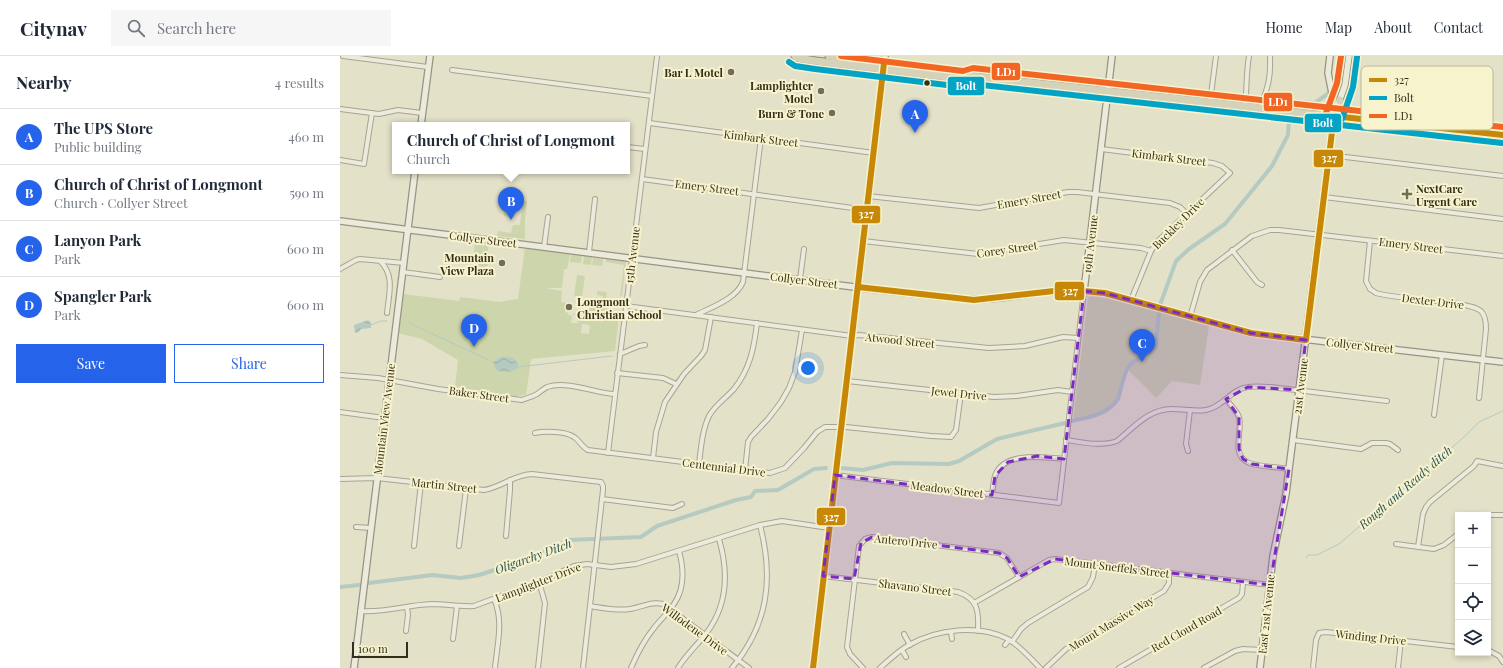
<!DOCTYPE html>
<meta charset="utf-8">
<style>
:root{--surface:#fff;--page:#f6f6f7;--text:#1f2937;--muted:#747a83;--line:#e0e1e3;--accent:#2563eb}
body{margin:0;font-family:"Playfair Display",serif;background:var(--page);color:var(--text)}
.controls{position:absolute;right:12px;bottom:12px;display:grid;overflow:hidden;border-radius:0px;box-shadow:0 2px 6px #0003}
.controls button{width:36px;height:36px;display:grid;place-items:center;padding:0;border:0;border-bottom:1px solid var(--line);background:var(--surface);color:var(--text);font:20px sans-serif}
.scale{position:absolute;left:12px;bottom:10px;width:56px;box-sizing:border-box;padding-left:4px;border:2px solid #362e1b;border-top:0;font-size:11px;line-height:14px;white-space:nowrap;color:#362e1b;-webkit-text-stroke:3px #f6f3cd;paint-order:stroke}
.you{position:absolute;left:468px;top:312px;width:14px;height:14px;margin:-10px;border:3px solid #fff;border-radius:50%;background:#1a73e8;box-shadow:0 0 0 6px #1a73e833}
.badge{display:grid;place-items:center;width:26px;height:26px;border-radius:50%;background:var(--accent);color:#fff;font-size:13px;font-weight:700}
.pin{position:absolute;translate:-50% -33px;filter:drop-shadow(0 1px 2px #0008)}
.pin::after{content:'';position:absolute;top:21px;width:14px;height:12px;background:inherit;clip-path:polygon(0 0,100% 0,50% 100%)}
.popup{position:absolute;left:52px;top:66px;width:238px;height:52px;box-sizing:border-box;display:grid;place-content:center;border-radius:0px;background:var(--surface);filter:drop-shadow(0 1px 3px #0005);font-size:13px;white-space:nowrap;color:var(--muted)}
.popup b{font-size:15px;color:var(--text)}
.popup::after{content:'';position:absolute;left:50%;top:100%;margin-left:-8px;border:8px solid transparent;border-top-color:var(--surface)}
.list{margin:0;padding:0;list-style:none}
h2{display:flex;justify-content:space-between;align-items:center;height:52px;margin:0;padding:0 16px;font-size:17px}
h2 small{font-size:13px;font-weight:400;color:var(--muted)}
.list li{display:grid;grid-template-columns:26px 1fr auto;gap:12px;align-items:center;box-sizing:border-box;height:56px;padding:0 16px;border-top:1px solid var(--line)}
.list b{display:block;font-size:15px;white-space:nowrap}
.list p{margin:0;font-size:13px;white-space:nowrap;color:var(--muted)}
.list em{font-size:13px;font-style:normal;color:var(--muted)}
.actions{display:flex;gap:8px;padding:12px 16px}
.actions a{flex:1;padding:9px 0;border:1px solid var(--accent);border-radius:0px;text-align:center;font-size:14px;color:var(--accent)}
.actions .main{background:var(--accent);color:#fff}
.icon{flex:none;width:22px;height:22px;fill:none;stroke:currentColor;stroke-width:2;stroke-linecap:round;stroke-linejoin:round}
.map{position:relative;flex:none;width:1163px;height:612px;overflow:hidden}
header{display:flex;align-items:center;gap:24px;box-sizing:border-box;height:56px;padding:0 20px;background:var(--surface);border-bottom:1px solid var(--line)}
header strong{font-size:19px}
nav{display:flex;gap:22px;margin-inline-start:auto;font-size:14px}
.search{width:280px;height:36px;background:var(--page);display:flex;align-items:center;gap:10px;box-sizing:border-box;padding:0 14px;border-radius:0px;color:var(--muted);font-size:15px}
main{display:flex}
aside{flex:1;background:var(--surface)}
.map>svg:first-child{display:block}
.green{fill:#ccd5ab;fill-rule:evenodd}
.water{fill:url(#water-waves)}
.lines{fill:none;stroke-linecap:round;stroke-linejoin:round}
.stream{stroke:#b5cac1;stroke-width:1}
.canal{stroke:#b5cac1;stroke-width:4}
.street-casing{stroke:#a8a493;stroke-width:6}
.secondary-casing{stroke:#989483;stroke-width:8}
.highway-casing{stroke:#8e8a79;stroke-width:9}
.street{stroke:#ebeadb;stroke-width:4}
.secondary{stroke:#ebeadb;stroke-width:5.5}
.highway{stroke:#d6d1b9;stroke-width:7}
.bus-1-casing{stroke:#f6f3cd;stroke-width:9}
.bus-2-casing{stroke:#f6f3cd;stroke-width:9}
.bus-3-casing{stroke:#f6f3cd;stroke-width:9}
.bus-1{stroke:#c78807;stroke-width:6}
.bus-2{stroke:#03a3c5;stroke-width:6}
.bus-3{stroke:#f26522;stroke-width:6}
.marked{fill:#7b2cbf;fill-opacity:0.2;stroke:#7b2cbf;stroke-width:3;stroke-dasharray:8 5;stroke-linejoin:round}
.poi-dot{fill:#736d58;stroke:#f6f3cd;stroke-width:1.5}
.bus-dot{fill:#362e1b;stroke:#f6f3cd;stroke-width:1.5}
.labels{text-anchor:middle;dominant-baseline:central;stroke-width:4;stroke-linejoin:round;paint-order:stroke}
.poi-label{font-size:11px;font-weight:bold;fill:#362e1b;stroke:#f6f3cd;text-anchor:end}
.street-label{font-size:11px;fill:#362e1b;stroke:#f6f3cd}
.water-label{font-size:12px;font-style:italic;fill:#2a5056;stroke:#f6f3cd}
.key{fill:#f6f3cd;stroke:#bcb898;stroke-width:1}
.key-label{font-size:11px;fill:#362e1b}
.line-badge{stroke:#f6f3cd;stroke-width:1.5}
.badge-label{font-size:11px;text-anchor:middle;font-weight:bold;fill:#fff}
</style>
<header>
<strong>Citynav</strong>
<div class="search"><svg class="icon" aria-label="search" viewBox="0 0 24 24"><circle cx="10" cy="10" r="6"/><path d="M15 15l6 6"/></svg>Search here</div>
<nav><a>Home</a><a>Map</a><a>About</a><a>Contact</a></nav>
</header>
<main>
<aside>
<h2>Nearby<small>4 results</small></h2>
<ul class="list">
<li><span class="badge">A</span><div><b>The UPS Store</b><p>Public building</p></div><em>460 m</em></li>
<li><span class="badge">B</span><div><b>Church of Christ of Longmont</b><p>Church · Collyer Street</p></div><em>590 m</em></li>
<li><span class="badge">C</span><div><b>Lanyon Park</b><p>Park</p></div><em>600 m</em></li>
<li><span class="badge">D</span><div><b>Spangler Park</b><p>Park</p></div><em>600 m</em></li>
</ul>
<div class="actions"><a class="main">Save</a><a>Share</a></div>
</aside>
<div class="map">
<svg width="1163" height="612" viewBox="0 0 1163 612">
<defs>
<pattern id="water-waves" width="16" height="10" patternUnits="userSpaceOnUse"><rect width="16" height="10" fill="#b5cac1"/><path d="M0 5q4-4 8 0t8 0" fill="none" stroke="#9caea5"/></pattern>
</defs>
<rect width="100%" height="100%" fill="#e4e1c9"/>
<g class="green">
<polygon points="166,142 187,145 185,163 185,183 157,180 158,175 171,177 173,169 180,169 182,149 179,148 173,148 172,161 164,160"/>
<polygon points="135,186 149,188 146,204 149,205 149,208 145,211 136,210 133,206"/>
<path d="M185 192 230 198 227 213H224L222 232H205L222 235 221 246 226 247 225 256 228 257V259L232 260 231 267H238L239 260 233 259V258H238L239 254 249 255 250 251H265L269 255V258L279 260 275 295 191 303 186 339 175 340 115 331 118 304 82 283 58 277 63 238 119 245 120 241 159 246 178 243ZM242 268 250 269 249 278 241 277Z"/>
<polygon points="231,198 242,200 241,207 230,206"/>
<polygon points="244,200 252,201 251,209 243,208"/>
<polygon points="253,202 263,203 262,210 252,209"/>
<polygon points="266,203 286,205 282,240 280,240 284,209 266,206"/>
<polygon points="237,219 245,220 242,241 234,240"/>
<polygon points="257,235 267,236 265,250 260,250 263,240 257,239"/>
<path d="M750 240 770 243 812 254H818L869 270 860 329 832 325 816 342 787 313C775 353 775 355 733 365L748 242Z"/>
</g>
<g class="water">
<polygon points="28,264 31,267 31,272 21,273 19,276 15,277 14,269"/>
<path d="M161 301C168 300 174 301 178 307V312C171 317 163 317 156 314L153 306Z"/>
</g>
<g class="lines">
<g class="stream">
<polyline points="69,267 149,304"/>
<polyline points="31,269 41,265 47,265"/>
<polyline points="178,311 272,300"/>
<polyline points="966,502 968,499 977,499 999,488 1122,383 1139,366 1163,355"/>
</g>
<g class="canal">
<polyline points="948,48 950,45 975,47 996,32 1000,0"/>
<polyline points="820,249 836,205 849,193 885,168 932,110 948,79 949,62"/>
<path d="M731 365C750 361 767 359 778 343 781 334 784 316 789 310 796 301 810 300 816 290L819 255"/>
<polyline points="501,412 523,414 552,407 609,408 619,405 657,383 725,367"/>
<polyline points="29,527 92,519 121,522 139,519 191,502 229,484 301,481 317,470 396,444 411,441 415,435 438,434 474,413 486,412"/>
<polyline points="0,531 19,529"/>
</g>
<defs>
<g id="street">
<polyline points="3,0 88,11"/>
<polyline points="112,14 312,40"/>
<polyline points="870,46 876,0"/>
<path d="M905 50C907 33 906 17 909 0"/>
<path d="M920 52C928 31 931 22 930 0"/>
<polyline points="0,53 39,58 58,54 82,57"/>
<polyline points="309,67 534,97"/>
<polyline points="113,69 125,69"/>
<polyline points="287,91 305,93"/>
<polyline points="761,93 873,107 882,110 890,117 817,186 811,195 791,244"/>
<polyline points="989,99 1163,120"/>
<polyline points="0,104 24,108 32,57"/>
<polyline points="186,115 188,115"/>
<polyline points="302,123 527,154"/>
<polyline points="528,140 639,152 728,136 737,136 830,147 840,151 846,157"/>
<polyline points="984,141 1163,163"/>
<polyline points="523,185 638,198 724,184 801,192 811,195"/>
<path d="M1030 185 1026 225 1030 233 1036 237C1058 244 1128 244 1141 255 1145 259 1146 267 1146 273L1139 342"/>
<polyline points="204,191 208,161"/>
<polyline points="892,194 917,226 922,229"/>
<polyline points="249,196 255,143"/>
<path d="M40 205C55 219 49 238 47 257"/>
<polyline points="0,213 16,204 20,203 64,207"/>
<polyline points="63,216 100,221"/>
<polyline points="460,223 464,193"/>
<polyline points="286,250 512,280 519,279 649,292 685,290 723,281 738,282"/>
<path d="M356 259C372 251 396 243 403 226L421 82"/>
<polyline points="850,261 860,226 867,214 912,180 930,174 939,174 1163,200"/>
<polyline points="280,298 299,290 305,289"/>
<polyline points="277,317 323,322 336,328"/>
<path d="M0 319 38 322 98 333 182 344C187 342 192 341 197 338 200 336 203 333 207 331 226 324 255 337 274 338"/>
<polyline points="507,325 654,341 677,340 718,334 732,336"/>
<path d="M886 343C890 349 897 355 899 361 903 376 890 399 909 407 920 411 938 411 949 413"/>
<polyline points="0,356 44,362"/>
<polyline points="1094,359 1102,299"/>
<path d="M195 377C204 375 226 375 234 381 239 384 242 391 248 394L430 417 445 412 464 392 477 376 485 371H506L591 380 611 381 616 374 621 337"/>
<path d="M726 384C742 386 761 391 777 385 794 371 810 352 833 353 844 353 855 356 866 354 883 351 891 333 908 331 921 329 935 332 948 333 981 337 1014 341 1047 345"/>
<polyline points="953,384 1021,393 1032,387 1046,387 1050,388 1058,394"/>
<polyline points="848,395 846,388 850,354"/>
<polyline points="268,397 317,0"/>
<polyline points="313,402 316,376 325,346 344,318 361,300 365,294 371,261"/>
<path d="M359 408C361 392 362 375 369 360 375 349 386 342 394 333 410 313 414 292 417 267"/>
<polyline points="405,414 408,386 411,381 428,363 441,346 449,332 455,316 462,274"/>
<polyline points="495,419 719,447 744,235"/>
<path d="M0 423 37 422 144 434C162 431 173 419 192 418L261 426 263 430V434L243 612"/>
<path d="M652 439C653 433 653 426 655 420 663 395 704 401 724 403"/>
<polyline points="262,443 333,452 342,448"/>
<polyline points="1146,459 1163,459"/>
<polyline points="16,471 31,472"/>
<polyline points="166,480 170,434 170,424"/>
<polyline points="1056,488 1094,493 1104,489 1118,478"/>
<polyline points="74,490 81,427"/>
<polyline points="119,490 126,433"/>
<polyline points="1078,491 1083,458 1086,451 1090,446 1134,410 1137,405 1163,410"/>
<path d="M483 520 618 536C638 543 639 555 638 575"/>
<path d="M154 543C164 565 157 589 155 612"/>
<polyline points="634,547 709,504 715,503 930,529"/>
<path d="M250 550C263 552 277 555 290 553 303 551 311 545 323 548L409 612"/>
<path d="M20 555C44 557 67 549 91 548 105 548 119 551 134 550L199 526 234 510 247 508 271 511 296 508 420 469 442 465 489 472"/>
<polyline points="66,575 68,559 67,551"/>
<polyline points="611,576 612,583"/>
<polyline points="564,578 570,589"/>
<polyline points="113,583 117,550"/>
<polyline points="672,586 681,573 688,567 748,531 753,521 755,508"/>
<polyline points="665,589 669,584"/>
<polyline points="562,594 566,601"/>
<polyline points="1148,594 1159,600 1163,606"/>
<polyline points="198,612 205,547 199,526"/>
<path d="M291 612C297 598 304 584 314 572 320 564 328 557 334 548 345 532 344 513 339 495"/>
<path d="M338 612C346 599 356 590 365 579 388 550 389 517 379 483"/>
<path d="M392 612C428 569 434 523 420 469"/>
<polyline points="523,612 510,598 507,591 519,490 525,483 532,481 659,497 667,502 679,521"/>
<path d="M540 612C549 604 558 595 569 589 597 573 639 568 668 583 680 590 690 602 700 612"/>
<polyline points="706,612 726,593 824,535 829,527 829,517"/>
<polyline points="779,612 899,542 902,538 903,527"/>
<polyline points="864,612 895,595 903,593 922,594"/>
<polyline points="973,612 976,584 979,577 986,576 1118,591"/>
<polyline points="1058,612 1061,584"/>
</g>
<g id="secondary">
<polyline points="994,60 1005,29 1009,0"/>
<polyline points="81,69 90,0"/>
<path d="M0 165 522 232 624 243C651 245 677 239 704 236 725 234 745 235 765 237L911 277 1163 306"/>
<polyline points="744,235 772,0"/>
<polyline points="14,612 75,115"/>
<polyline points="473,612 545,0"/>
<polyline points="920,612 933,500 946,438 949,413 994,60 993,42 988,17 990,0"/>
</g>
<g id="highway">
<polyline points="455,0 457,2 476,5 624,23 632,20 640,21 1163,79"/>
<polyline points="489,0 625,16 632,20"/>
<polyline points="1000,44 1002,52 1009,62"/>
<polyline points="981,59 993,44"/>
</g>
</defs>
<use href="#street" class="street-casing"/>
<use href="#secondary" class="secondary-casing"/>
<use href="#highway" class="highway-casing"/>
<use href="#street" class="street"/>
<use href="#secondary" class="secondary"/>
<use href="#highway" class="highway"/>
<defs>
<g id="bus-1">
<polyline points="518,231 634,244 714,235 744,235 765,237 911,277 966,284 994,60 1163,79"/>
<polyline points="473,612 544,7"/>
</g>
<g id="bus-2">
<polyline points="449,6 455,10 475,13 623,31 633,28 1162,87"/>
<polyline points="1002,63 1013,31 1017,1"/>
</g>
<g id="bus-3">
<polyline points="501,0 623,15 633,12 1163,71"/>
<polyline points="986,57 997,27 1001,0"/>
</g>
</defs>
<use href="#bus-1" class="bus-1-casing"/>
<use href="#bus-2" class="bus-2-casing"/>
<use href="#bus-3" class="bus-3-casing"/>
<use href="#bus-1" class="bus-1"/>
<use href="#bus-2" class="bus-2"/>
<use href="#bus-3" class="bus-3"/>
</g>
<path class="marked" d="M744 235 765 237 911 277 966 284 959 334 908 331 886 343 899 361V393L903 403 912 408 949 413 930 529 715 503 679 521 667 502 659 497 532 481 521 487 514 523 483 520 495 419 652 439 655 420 668 406 697 400 724 403Z"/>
<g class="poi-dot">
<circle cx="391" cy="16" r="4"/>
<circle cx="481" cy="35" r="4"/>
<circle cx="492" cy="57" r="4"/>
<path d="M1065 132h4v4h4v4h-4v4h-4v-4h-4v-4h4z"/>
<circle cx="162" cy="207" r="4"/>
<circle cx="229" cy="251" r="4"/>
</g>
<circle class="bus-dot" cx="587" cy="27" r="3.5"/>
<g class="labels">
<g class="poi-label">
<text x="383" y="16">Bar L Motel</text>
<text x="473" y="29">Lamplighter<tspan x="473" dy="13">Motel</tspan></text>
<text x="484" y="57">Burn &amp; Tone</text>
<text x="1076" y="132" text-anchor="start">NextCare<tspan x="1076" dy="13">Urgent Care</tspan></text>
<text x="154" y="201">Mountain<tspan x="154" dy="13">View Plaza</tspan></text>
<text x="237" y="245" text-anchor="start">Longmont<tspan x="237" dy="13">Christian School</tspan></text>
</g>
<g class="street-label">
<text transform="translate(421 82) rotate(7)">Kimbark Street</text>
<text transform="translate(829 101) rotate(7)">Kimbark Street</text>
<text transform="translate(367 131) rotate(7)">Emery Street</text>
<text transform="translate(689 143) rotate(-10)">Emery Street</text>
<text transform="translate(838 167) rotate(-45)">Buckley Drive</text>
<text transform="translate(143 183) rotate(7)">Collyer Street</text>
<text transform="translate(750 188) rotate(-83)">19th Avenue</text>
<text transform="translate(1071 189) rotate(7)">Emery Street</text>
<text transform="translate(667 193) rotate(-8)">Corey Street</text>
<text transform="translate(292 199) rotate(-83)">15th Avenue</text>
<text transform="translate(464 224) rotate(7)">Collyer Street</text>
<text transform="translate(1093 245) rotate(7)">Dexter Drive</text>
<text transform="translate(560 284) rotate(6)">Atwood Street</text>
<text transform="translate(1020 289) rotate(6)">Collyer Street</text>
<text transform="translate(960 330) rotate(-83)">21st Avenue</text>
<text transform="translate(619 337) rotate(6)">Jewel Drive</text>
<text transform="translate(139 338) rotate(8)">Baker Street</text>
<text transform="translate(44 363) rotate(-83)">Mountain View Avenue</text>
<text transform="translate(384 411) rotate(7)">Centennial Drive</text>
<text transform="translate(104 429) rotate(6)">Martin Street</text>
<text transform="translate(607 433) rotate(7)">Meadow Street</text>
<text transform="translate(566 485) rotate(6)">Antero Drive</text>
<text transform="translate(777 511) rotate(7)">Mount Sneffels Street</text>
<text transform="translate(198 526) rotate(-21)">Lamplighter Drive</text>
<text transform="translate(575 531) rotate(7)">Shavano Street</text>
<text transform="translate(926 558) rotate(-84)">East 21st Avenue</text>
<text transform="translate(771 567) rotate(-31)">Mount Massive Way</text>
<text transform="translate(355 573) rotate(36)">Willodene Drive</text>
<text transform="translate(846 573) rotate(-30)">Red Cloud Road</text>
<text transform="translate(1031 581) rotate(6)">Winding Drive</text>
</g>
<g class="water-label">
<text transform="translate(1065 431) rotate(-41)">Rough and Ready ditch</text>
<text transform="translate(193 500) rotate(-20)">Oligarchy Ditch</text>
</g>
</g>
<rect x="1021" y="10" width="132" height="64" rx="6" class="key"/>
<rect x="1029" y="22" width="18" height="4" fill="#c78807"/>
<rect x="1029" y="40" width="18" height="4" fill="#03a3c5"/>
<rect x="1029" y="58" width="18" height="4" fill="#f26522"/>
<g class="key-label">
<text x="1054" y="28">327</text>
<text x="1054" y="46">Bolt</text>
<text x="1054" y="64">LD1</text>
</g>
<g class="line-badge">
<rect x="651" y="6" width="30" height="19" rx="4" fill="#f26522"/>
<rect x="607" y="20" width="38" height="20" rx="4" fill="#03a3c5"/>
<rect x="923" y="36" width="30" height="20" rx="4" fill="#f26522"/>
<rect x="964" y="57" width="38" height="20" rx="4" fill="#03a3c5"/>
<rect x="973" y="93" width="31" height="19" rx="4" fill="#c78807"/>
<rect x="511" y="149" width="30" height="19" rx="4" fill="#c78807"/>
<rect x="714" y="225" width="31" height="20" rx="4" fill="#c78807"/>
<rect x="476" y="451" width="30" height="19" rx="4" fill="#c78807"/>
</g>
<g class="badge-label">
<text x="666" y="20">LD1</text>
<text x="626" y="34">Bolt</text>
<text x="938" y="50">LD1</text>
<text x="983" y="71">Bolt</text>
<text x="989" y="106">327</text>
<text x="526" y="162">327</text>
<text x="730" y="239">327</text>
<text x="491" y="465">327</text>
</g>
</svg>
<div class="controls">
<button>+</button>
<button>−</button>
<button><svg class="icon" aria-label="locate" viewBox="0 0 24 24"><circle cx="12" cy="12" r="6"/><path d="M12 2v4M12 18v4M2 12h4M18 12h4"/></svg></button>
<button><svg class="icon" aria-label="layers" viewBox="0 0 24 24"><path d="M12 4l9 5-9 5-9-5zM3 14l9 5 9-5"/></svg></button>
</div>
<div class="scale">100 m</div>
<div class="you"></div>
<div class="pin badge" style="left:575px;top:77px">A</div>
<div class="pin badge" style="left:171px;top:164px">B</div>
<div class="popup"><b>Church of Christ of Longmont</b>Church</div>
<div class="pin badge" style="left:802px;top:306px">C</div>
<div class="pin badge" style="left:134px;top:291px">D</div>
</div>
</main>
